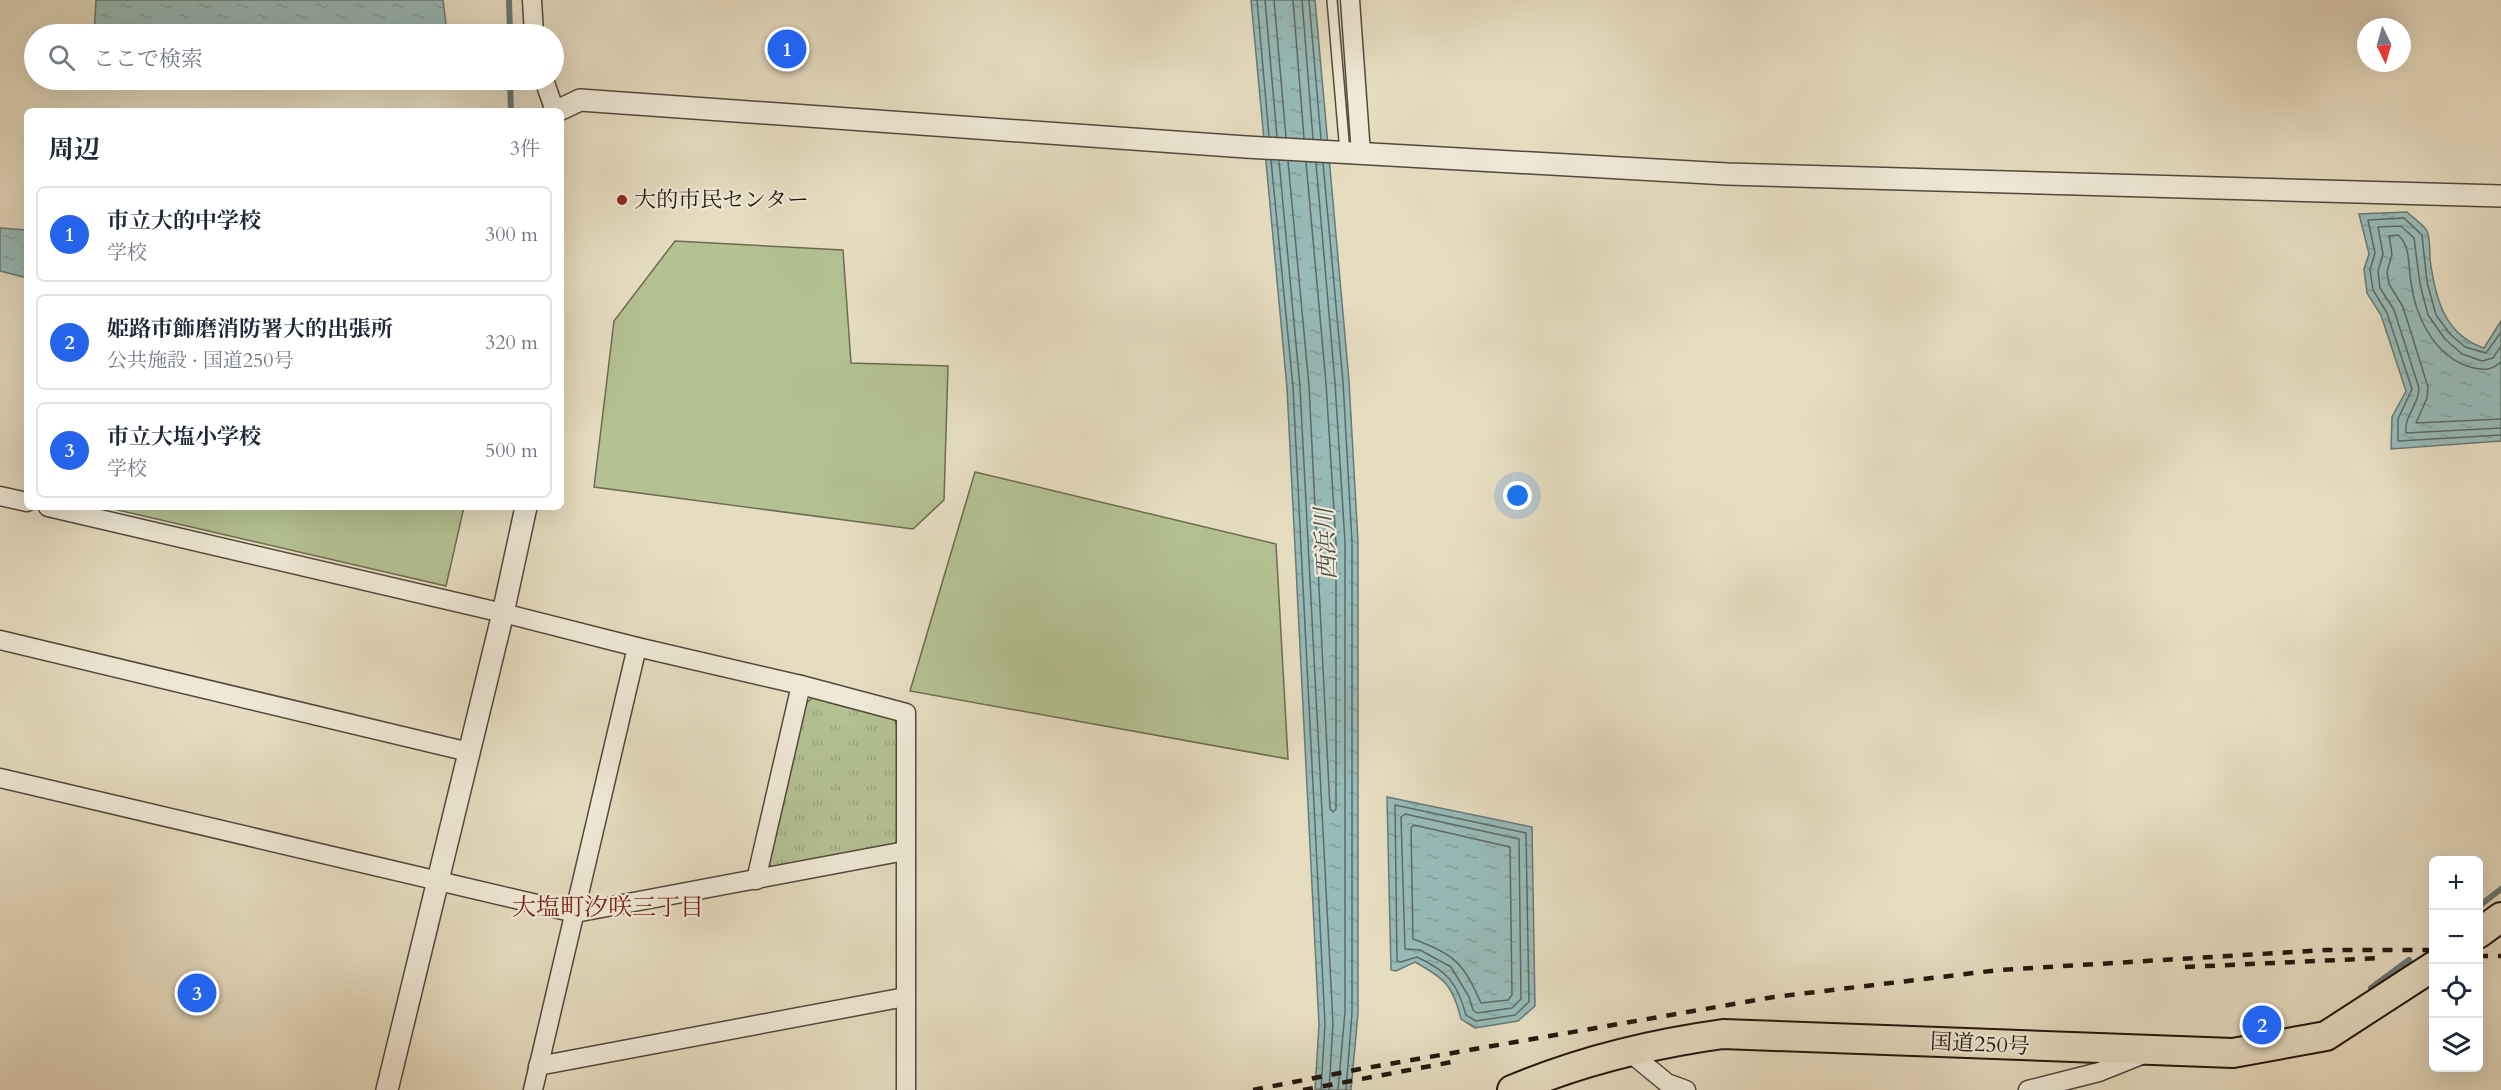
<!DOCTYPE html>
<html lang="ja">
<meta charset="utf-8">
<style>
:root{--surface:#fff;--page:#f2f2f3;--text:#1f2937;--muted:#747a83;--line:#e0e1e3;--accent:#2563eb}
body{margin:0;font-family:Cardo,"Noto Serif JP",serif;background:var(--page);color:var(--text)}
.controls{position:absolute;right:18px;bottom:18px;display:grid;overflow:hidden;border-radius:9px;box-shadow:0 6px 24px #0002}
.controls button{width:54px;height:54px;display:grid;place-items:center;padding:0;border:0;border-bottom:2px solid var(--line);background:var(--surface);color:var(--text);font:30px sans-serif}
.compass{position:absolute;left:2357px;top:18px;width:54px;height:54px;border-radius:50%;background:var(--surface);box-shadow:0 6px 24px #0002;rotate:175deg}
.you{position:absolute;left:1518px;top:496px;width:21px;height:21px;margin:-15px;border:4px solid #fff;border-radius:50%;background:#1a73e8;box-shadow:0 0 0 9px #1a73e833}
.badge{display:grid;place-items:center;width:39px;height:39px;border-radius:50%;background:var(--accent);color:#fff;font-size:20px;font-weight:700}
.pin{position:absolute;translate:-50% -50%;border:3px solid #fff;box-shadow:0 2px 6px #0006}
.list{margin:0;padding:0;list-style:none}
h2{display:flex;justify-content:space-between;align-items:center;height:78px;margin:0;padding:0 24px;font-size:26px}
h2 small{font-size:20px;font-weight:400;color:var(--muted)}
.list li{display:grid;grid-template-columns:39px 1fr auto;gap:18px;align-items:center;box-sizing:border-box;height:96px;margin:0 12px 12px;padding:0 12px;border:2px solid var(--line);border-radius:9px}
.list b{display:block;font-size:22px;white-space:nowrap}
.list p{margin:0;font-size:20px;white-space:nowrap;color:var(--muted)}
.list em{font-size:20px;font-style:normal;color:var(--muted)}
.icon{flex:none;width:33px;height:33px;fill:none;stroke:currentColor;stroke-width:2;stroke-linecap:round;stroke-linejoin:round}
.map{position:relative;flex:none;width:2501px;height:1090px;overflow:hidden}
.search{position:absolute;background:var(--surface);box-shadow:0 6px 24px #0002;left:24px;top:24px;width:540px;height:66px;display:flex;align-items:center;gap:15px;box-sizing:border-box;padding:0 21px;border-radius:33px;color:var(--muted);font-size:22px}
.panel{position:absolute;background:var(--surface);box-shadow:0 6px 24px #0002;left:24px;top:108px;width:540px;height:402px;border-radius:9px}
.map>svg:first-child{display:block}
.grass{fill:url(#grass-tufts);stroke:#6c6c50;stroke-width:1.5}
.pitch{fill:#b4c193;stroke:#6c6c50;stroke-width:1.5}
.water{fill:url(#water-ripples);stroke:#697974;stroke-width:1.5}
.lines{fill:none;stroke-linecap:round;stroke-linejoin:round}
.shore{stroke:#5e6963;stroke-width:1.5}
.stream{stroke:#697974;stroke-width:6}
.service-casing{stroke:#54483a;stroke-width:12}
.minor-casing{stroke:#54483a;stroke-width:21}
.tertiary-casing{stroke:#54483a;stroke-width:24}
.trunk-casing{stroke:#24170d;stroke-width:32}
.service{stroke:#efe9d7;stroke-width:9}
.minor{stroke:#efe9d7;stroke-width:18}
.tertiary{stroke:#efe9d7;stroke-width:21}
.trunk{stroke:#e6ddc1;stroke-width:28}
.rail{stroke:#24170d;stroke-width:4.5;stroke-dasharray:10 10;stroke-linecap:butt}
.poi-dot{fill:#8f2418;stroke:#efe9d7;stroke-width:2}
.labels{text-anchor:middle;dominant-baseline:central;stroke-width:4.5;stroke-linejoin:round;paint-order:stroke}
.poi-label{font-size:22px;fill:#24170d;stroke:#efe9d7;text-anchor:start}
.street-label{font-size:22px;fill:#24170d;stroke:#efe9d7}
.water-label{font-size:24px;font-style:italic;fill:#4c5049;stroke:#efe9d7}
.neighbourhood-label{font-size:24px;fill:#7a1f14;stroke:#efe9d7}
</style>
<div class="map">
<svg width="2501" height="1090" viewBox="0 0 2501 1090">
<defs>
<pattern id="grass-tufts" width="24" height="20" patternUnits="userSpaceOnUse" patternTransform="scale(1.5)"><rect width="24" height="20" fill="#b4c193"/><path d="M3 7l-1-3M5 7V3M7 7l1-3M15 17l-1-3M17 17v-4M19 17l1-3" fill="none" stroke="#9ba57e"/></pattern>
<pattern id="water-ripples" width="26" height="14" patternUnits="userSpaceOnUse" patternTransform="scale(1.5)"><rect width="26" height="14" fill="#97bbb9"/><path d="M2 4q2-2 4 0t4 0M15 11q2-2 4 0t4 0" fill="none" stroke="#82a09e"/></pattern>
</defs>
<rect width="100%" height="100%" fill="#e6ddc1"/>
<filter id="stains"><feTurbulence type="fractalNoise" baseFrequency=".00333" numOctaves="4"/><feColorMatrix values="0 0 0 0 .2 0 0 0 0 .09 0 0 0 0 .02 0 0 0 .5 -.17"/></filter>
<radialGradient id="worn" r=".72"><stop offset=".6" stop-color="#630" stop-opacity="0"/><stop offset="1" stop-color="#630" stop-opacity=".3"/></radialGradient>
<polygon class="grass" points="813,698 893,717 898,728 899,839 890,848 774,869 766,861 803,705"/>
<g class="pitch">
<polygon points="675,241 843,250 851,363 948,366 944,500 913,529 594,487 614,321"/>
<polygon points="975,472 1276,544 1288,759 910,691"/>
<polygon points="105,507 464,507 446,586"/>
</g>
<g class="water">
<polygon points="96,0 443,0 447,33 94,34"/>
<polygon points="1251,0 1315,0 1349,381 1358,542 1358,1013 1351,1090 1315,1090 1319,1025 1287,388"/>
<path d="M2407 212C2412 217 2423 224 2427 231 2430 238 2430 251 2430 259 2435 297 2444 335 2484 348L2501 321V441L2391 449 2392 417 2406 391 2381 315 2367 293 2364 269 2369 254 2359 214Z"/>
<polygon points="0,228 27,230 27,278 0,271"/>
<path d="M1387 797 1532 827 1535 1006 1518 1021 1475 1028 1461 1019C1453 985 1444 978 1415 962L1396 971 1391 970Z"/>
</g>
<g class="lines">
<g class="shore">
<polyline points="1257,0 1269,136"/>
<polyline points="1265,0 1277,137"/>
<polyline points="1274,0 1286,137"/>
<polyline points="1293,0 1304,138"/>
<polyline points="1302,0 1313,139"/>
<polyline points="1309,0 1321,139"/>
<polyline points="1271,160 1293,387 1325,1024 1321,1090"/>
<polyline points="1279,161 1300,387 1333,1024 1329,1090"/>
<polyline points="1288,161 1309,386 1330,809 1333,812 1336,809 1336,543 1326,383 1306,162"/>
<polyline points="1316,163 1335,383 1345,542 1345,1012 1338,1090"/>
<polyline points="1323,163 1343,382 1352,542 1352,1013 1346,1090"/>
<polyline points="2501,332 2486,353 2465,347 2450,334 2436,315 2427,282 2422,235 2404,218 2368,220 2375,253 2370,270 2373,290 2387,313 2412,389 2398,419 2398,441 2501,435"/>
<path d="M2501 346 2493 358 2482 361 2462 354 2445 339 2428 315 2420 284 2414 238 2401 226 2378 227 2383 254 2378 271 2380 288 2394 310 2419 388C2419 405 2404 415 2406 433L2501 428"/>
<path d="M2501 362C2490 372 2480 370 2467 366 2433 354 2415 315 2411 282 2408 266 2411 246 2398 235L2389 236 2392 254 2387 272 2389 284 2403 307 2428 387 2427 398 2416 423 2501 419"/>
<path d="M1395 805 1526 833 1529 1002 1515 1015 1476 1021 1466 1015C1457 982 1447 971 1417 957L1401 962 1397 961Z"/>
<polygon points="1405,814 1519,839 1521,999 1512,1008 1477,1013 1473,1010 1469,997 1451,967 1420,950 1405,949 1401,817"/>
<path d="M1414 825 1510 847 1512 995 1508 1000 1481 1003C1463 963 1455 954 1413 939L1411 828Z"/>
</g>
<g class="stream">
<polyline points="509,0 510,34"/>
<polyline points="510,80 511,111"/>
<polyline points="2478,907 2501,889"/>
<polyline points="2371,988 2409,960"/>
</g>
<defs>
<polyline id="service" points="1332,0 1345,153"/>
<g id="minor">
<polyline points="532,0 534,34"/>
<polyline points="1350,0 1361,154"/>
<polyline points="544,80 555,111"/>
<polyline points="0,496 27,502"/>
<polyline points="48,507 503,613 637,647 801,685 906,713 906,1090"/>
<polyline points="0,640 469,752"/>
<polyline points="0,778 575,913 905,851"/>
<polyline points="756,880 801,685"/>
<polyline points="1628,1051 1667,1083 1686,1090"/>
<polyline points="538,1066 905,997"/>
<polyline points="533,1090 637,647"/>
<polyline points="2028,1090 2099,1072 2144,1054"/>
</g>
<g id="tertiary">
<polyline points="557,111 580,100 1246,147 1727,174 2501,196"/>
<polyline points="387,1090 503,613 526,507"/>
</g>
<g id="trunk">
<polyline points="2478,934 2501,917"/>
<path d="M1512 1090C1580 1061 1651 1044 1723 1034L2233 1053 2326 1036 2434 966"/>
</g>
</defs>
<use href="#service" class="service-casing"/>
<use href="#minor" class="minor-casing"/>
<use href="#tertiary" class="tertiary-casing"/>
<use href="#trunk" class="trunk-casing"/>
<use href="#service" class="service"/>
<use href="#minor" class="minor"/>
<use href="#tertiary" class="tertiary"/>
<use href="#trunk" class="trunk"/>
<g class="rail">
<polyline points="2478,956 2501,956"/>
<polyline points="2185,967 2382,958"/>
<polyline points="1253,1090 1360,1069 1774,997 1999,970 2326,950 2434,950"/>
<polyline points="1303,1090 1457,1061"/>
</g>
</g>
<circle class="poi-dot" cx="622" cy="200" r="6"/>
<g class="labels">
<g class="poi-label">
<text x="634" y="200">大的市民センター</text>
</g>
<g class="street-label">
<text transform="translate(1980 1044) rotate(3)">国道250号</text>
</g>
<g class="water-label">
<text transform="translate(1326 544) rotate(-93)">西浜川</text>
</g>
<g class="neighbourhood-label">
<text x="608" y="907">大塩町汐咲三丁目</text>
</g>
</g>
<rect width="100%" height="100%" filter="url(#stains)"/>
<rect width="100%" height="100%" fill="url(#worn)"/>
</svg>
<div class="controls">
<button>+</button>
<button>−</button>
<button><svg class="icon" aria-label="locate" viewBox="0 0 24 24"><circle cx="12" cy="12" r="6"/><path d="M12 2v4M12 18v4M2 12h4M18 12h4"/></svg></button>
<button><svg class="icon" aria-label="layers" viewBox="0 0 24 24"><path d="M12 4l9 5-9 5-9-5zM3 14l9 5 9-5"/></svg></button>
</div>
<svg class="compass" viewBox="-18 -18 36 36"><path d="M0-13l5 13h-10z" fill="#e53935"/><path d="M0 13l5-13h-10z" fill="#747a83"/></svg>
<div class="you"></div>
<div class="pin badge" style="left:787px;top:49px">1</div>
<div class="pin badge" style="left:2262px;top:1025px">2</div>
<div class="pin badge" style="left:197px;top:993px">3</div>
<div class="search"><svg class="icon" aria-label="search" viewBox="0 0 24 24"><circle cx="10" cy="10" r="6"/><path d="M15 15l6 6"/></svg>ここで検索</div>
<section class="panel">
<h2>周辺<small>3件</small></h2>
<ul class="list">
<li><span class="badge">1</span><div><b>市立大的中学校</b><p>学校</p></div><em>300 m</em></li>
<li><span class="badge">2</span><div><b>姫路市飾磨消防署大的出張所</b><p>公共施設 · 国道250号</p></div><em>320 m</em></li>
<li><span class="badge">3</span><div><b>市立大塩小学校</b><p>学校</p></div><em>500 m</em></li>
</ul>
</section>
</div>
